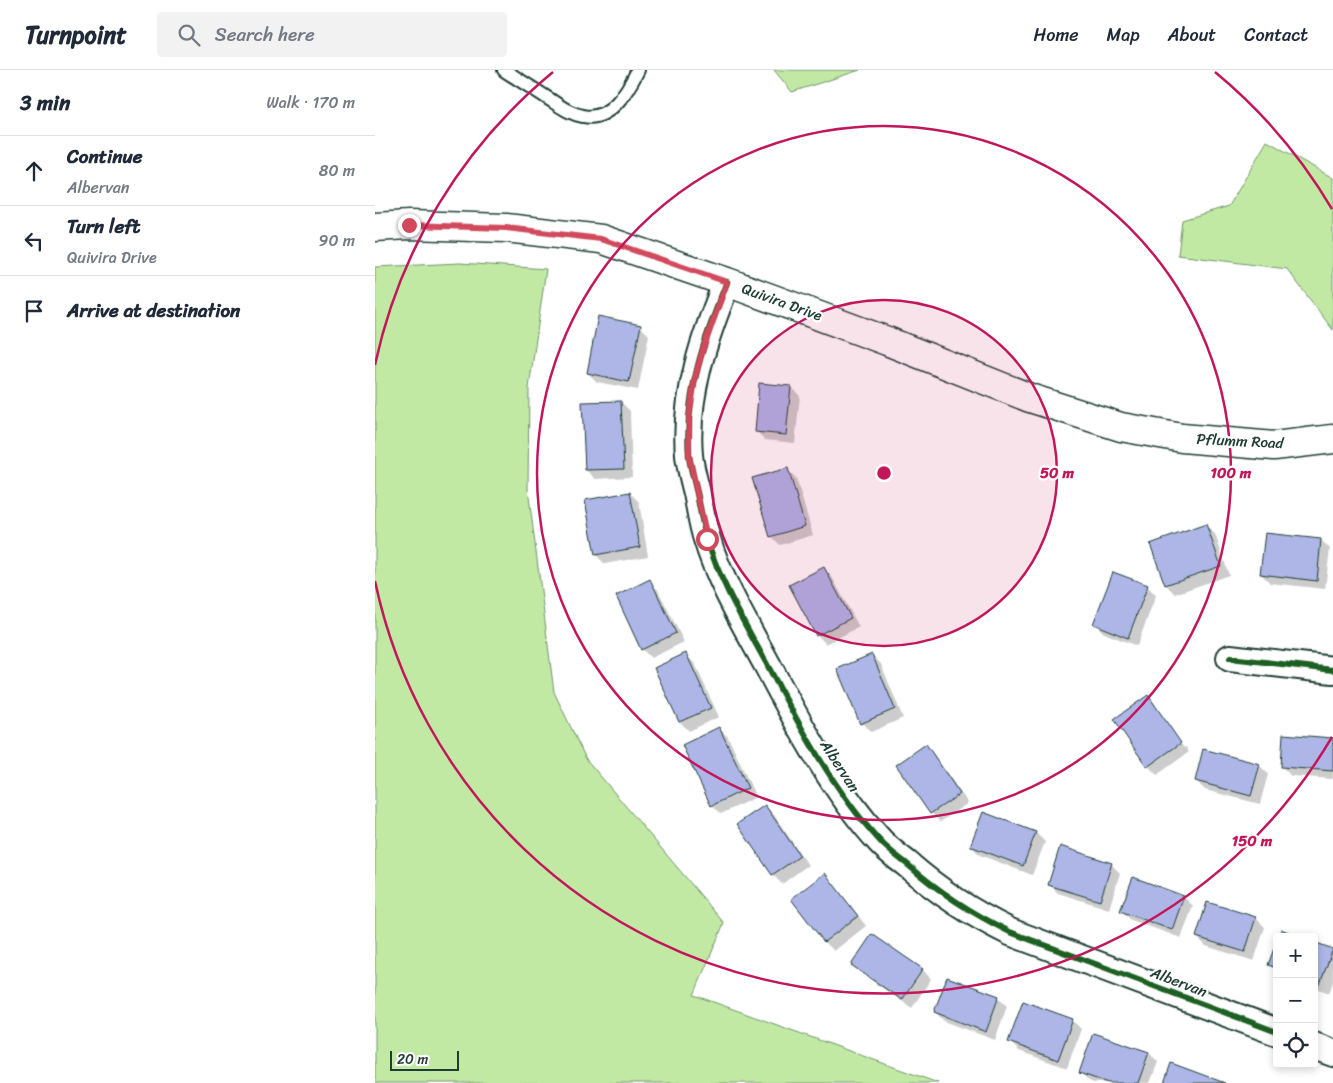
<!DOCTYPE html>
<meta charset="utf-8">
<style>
:root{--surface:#fff;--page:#f2f2f3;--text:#1f2937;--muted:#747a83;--line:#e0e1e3}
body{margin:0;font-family:Sriracha,sans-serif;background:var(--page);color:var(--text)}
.controls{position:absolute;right:15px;bottom:15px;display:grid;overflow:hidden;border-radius:5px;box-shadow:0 2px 8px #0003}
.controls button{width:45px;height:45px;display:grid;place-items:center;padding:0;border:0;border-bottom:1px solid var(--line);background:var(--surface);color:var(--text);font:25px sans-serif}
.scale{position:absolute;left:15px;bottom:12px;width:69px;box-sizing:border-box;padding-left:5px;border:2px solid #1f3d34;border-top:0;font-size:14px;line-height:18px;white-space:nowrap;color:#1f3d34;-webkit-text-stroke:4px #fff;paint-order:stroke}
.stop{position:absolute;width:15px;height:15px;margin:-11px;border:4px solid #d1495b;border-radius:50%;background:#fff}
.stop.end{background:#d1495b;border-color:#fff;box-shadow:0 1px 5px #0008}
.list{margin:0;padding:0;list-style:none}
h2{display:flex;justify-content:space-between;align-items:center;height:65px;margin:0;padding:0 20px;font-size:21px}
h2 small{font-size:16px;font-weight:400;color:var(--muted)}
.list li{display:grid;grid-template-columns:32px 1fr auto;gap:15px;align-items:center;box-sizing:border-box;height:70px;padding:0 20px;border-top:1px solid var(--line)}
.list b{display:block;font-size:19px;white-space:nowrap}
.list p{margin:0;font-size:16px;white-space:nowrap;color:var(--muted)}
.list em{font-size:16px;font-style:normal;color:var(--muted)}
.icon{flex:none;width:28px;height:28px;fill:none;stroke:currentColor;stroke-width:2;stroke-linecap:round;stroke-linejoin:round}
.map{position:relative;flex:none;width:958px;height:1013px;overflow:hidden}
header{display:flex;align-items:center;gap:30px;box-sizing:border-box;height:70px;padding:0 25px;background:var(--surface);border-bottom:1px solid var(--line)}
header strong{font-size:24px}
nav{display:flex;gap:28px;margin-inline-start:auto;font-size:18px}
.search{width:350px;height:45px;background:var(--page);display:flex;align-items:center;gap:12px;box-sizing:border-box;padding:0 18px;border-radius:5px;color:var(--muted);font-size:19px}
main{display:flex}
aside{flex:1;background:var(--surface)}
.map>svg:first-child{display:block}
.green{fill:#c2e9a4;stroke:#70936c}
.shadow{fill:#0003}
.building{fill:#adb6e7;stroke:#1f3d34}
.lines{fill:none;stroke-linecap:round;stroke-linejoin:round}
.lane-casing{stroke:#1f3d34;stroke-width:16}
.street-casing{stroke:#1f3d34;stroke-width:30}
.secondary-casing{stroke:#1f3d34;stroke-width:31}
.lane{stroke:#fff;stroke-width:12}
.street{stroke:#fff;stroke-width:26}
.secondary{stroke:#fff;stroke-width:28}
.cycleway-casing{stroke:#fff;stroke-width:9}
.cycleway{stroke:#1b5e20;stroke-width:6}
.route{stroke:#d1495b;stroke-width:6}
.ring{fill:none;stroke:#c2185b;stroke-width:2.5}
.labels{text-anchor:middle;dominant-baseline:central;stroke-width:4.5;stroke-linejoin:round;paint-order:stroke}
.street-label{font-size:15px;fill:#1f3d34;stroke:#fff}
.centre{fill:#c2185b;stroke:#fff;stroke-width:2.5}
.ring-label{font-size:15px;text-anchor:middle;font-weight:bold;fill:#c2185b;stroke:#fff;stroke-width:4.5;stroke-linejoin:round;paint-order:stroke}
</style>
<header>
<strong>Turnpoint</strong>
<div class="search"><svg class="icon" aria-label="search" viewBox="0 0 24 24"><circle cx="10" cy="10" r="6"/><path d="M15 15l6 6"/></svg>Search here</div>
<nav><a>Home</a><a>Map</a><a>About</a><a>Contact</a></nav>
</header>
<main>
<aside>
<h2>3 min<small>Walk · 170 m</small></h2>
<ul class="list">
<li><svg class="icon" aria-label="ahead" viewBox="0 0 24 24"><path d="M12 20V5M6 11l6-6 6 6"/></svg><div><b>Continue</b><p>Albervan</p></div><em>80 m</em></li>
<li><svg class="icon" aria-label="left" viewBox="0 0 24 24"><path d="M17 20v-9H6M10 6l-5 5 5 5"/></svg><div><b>Turn left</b><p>Quivira Drive</p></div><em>90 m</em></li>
<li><svg class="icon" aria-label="arrive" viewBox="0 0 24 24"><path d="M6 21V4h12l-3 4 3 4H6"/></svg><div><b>Arrive at destination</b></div></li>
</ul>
</aside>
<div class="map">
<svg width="958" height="1013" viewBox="0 0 958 1013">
<rect width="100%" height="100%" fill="#fff"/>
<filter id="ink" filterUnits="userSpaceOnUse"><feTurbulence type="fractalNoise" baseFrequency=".02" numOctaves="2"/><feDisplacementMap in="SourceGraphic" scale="10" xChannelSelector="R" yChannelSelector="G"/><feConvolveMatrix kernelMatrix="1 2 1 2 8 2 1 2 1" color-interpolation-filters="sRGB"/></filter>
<g filter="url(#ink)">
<g class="green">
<polygon points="399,0 485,0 417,22"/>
<polygon points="892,71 958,108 958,260 912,199 803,185 807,150 854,136"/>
<polygon points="85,193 171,199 154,318 153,419 179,622 211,689 349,853 319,925 563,1013 0,1013 0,197"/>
</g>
<g class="shadow">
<polygon points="265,256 274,265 263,320 222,312 213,303"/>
<polygon points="416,317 425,326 420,373 390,370 381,361"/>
<polygon points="246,332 255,341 257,407 220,409 211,400"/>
<polygon points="412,399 421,408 438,465 405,475 396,466"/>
<polygon points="255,423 264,432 273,486 230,494 221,485"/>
<polygon points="831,456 840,464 854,505 800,524 791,515 777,475"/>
<polygon points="946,470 955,479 950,519 895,513 886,504"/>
<polygon points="448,498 457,507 484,557 451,574 442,565"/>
<polygon points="274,511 283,520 309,572 276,588 267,579"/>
<polygon points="772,516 781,525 762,576 729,563 720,554"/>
<polygon points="311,585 320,594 344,647 314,661 305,652 281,598"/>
<polygon points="497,585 506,594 528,648 496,662 487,653 464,599"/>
<polygon points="773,627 781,635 778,635 809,678 811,677 814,682 782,705 773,696"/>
<polygon points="344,658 353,667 381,727 346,744 337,735"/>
<polygon points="909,666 958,669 958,709 916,706 907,697"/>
<polygon points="551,676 559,685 593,733 565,752 556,743 523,695"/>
<polygon points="884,695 893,704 885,734 830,720 821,711"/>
<polygon points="390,736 399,745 433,795 407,814 398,805 364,754"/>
<polygon points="609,743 661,763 670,772 657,805 605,785 596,776"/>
<polygon points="736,794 745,803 734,839 683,823 674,814"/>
<polygon points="450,805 459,814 491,856 459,881 450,872 418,830"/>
<polygon points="758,809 809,827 818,836 806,868 756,850 747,841"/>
<polygon points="881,848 890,857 879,891 831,876 822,867"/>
<polygon points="497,866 548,900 556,909 537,938 487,904 478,895"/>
<polygon points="939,873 958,881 958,912 954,923 939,917"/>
<polygon points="902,874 902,902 894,894"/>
<polygon points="623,928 632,936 620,970 569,951 560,942"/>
<polygon points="697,950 706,959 692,998 644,981 635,972"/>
<polygon points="719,964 774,983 783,992 775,1013 719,1013 714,1011 705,1002"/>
</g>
<g class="building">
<polygon points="223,246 266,255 254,312 212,303"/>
<polygon points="384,313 416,316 411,365 380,362"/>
<polygon points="246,331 249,399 210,400 207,332"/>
<polygon points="413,398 430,456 395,467 377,408"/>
<polygon points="255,422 265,477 220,485 210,430"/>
<polygon points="831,454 846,496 790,515 775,474"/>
<polygon points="890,463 946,469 942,511 885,504"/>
<polygon points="449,497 476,548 441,566 414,515"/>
<polygon points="738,502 773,515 753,568 718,554"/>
<polygon points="275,509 301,563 266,580 241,526"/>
<polygon points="311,583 336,638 304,652 279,598"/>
<polygon points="497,584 520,639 485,654 462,599"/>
<polygon points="773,625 806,673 772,697 739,649"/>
<polygon points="344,657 373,718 336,736 307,675"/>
<polygon points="908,664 958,668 958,701 906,697"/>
<polygon points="551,674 585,724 555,744 521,695"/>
<polygon points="828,679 885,694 876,726 820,711"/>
<polygon points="390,735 425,786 397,805 362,754"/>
<polygon points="608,742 661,762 648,796 595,776"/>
<polygon points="685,776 737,793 725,831 673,815"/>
<polygon points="450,803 483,846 449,872 416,829"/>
<polygon points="758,807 809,826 797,860 745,841"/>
<polygon points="832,832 881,847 870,882 821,867"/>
<polygon points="906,859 925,867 903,867"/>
<polygon points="497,864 548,899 527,930 476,895"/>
<polygon points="902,870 902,898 893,895"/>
<polygon points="939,872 958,879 945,914 939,912"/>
<polygon points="572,907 624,926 611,962 559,942"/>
<polygon points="648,931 698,949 683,990 633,972"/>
<polygon points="718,963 774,982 763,1013 733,1013 704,1003"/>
<polygon points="796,993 850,1013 789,1013"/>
</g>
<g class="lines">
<defs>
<path id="lane" d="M129 0C144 10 159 19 174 29 185 36 195 44 208 46 235 52 253 20 263 0"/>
<g id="street">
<path d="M352 212C330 266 309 325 314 385 315 397 319 411 322 423 325 438 327 454 332 469 344 511 373 559 394 598 425 657 460 722 505 771 513 780 523 787 532 794 565 823 596 843 635 862L902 962"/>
<polyline points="855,588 958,600"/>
<polyline points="939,976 958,983"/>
</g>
<polyline id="secondary" points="0,157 34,155 131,158 226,169 352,212 512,271 655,328 746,357 807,368 899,376 958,369"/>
</defs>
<use href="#lane" class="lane-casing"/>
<use href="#street" class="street-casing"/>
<use href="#secondary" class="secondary-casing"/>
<use href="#lane" class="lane"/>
<use href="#street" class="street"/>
<use href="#secondary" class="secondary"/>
<defs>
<g id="cycleway">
<path d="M352 212C330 266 309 325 314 385 315 397 319 411 322 423 325 438 327 454 332 469 344 511 373 559 394 598 425 657 460 722 505 771 513 780 523 787 532 794 565 823 596 843 635 862L902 962"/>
<polyline points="855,588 958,600"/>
</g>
</defs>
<use href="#cycleway" class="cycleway-casing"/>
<use href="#cycleway" class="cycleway"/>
</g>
</g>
<g class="lines" filter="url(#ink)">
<polyline class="route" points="34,155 131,158 226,169 352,212 328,279 320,308 314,348 314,386 332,469"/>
</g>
<circle cx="509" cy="403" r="173" fill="#c2185b" fill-opacity=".12"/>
<g class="ring">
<circle cx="509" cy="403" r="173"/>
<circle cx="509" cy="403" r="347"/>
<path d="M957 667A520 520 0 0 1 0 511M0 295A520 520 0 0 1 178 2M840 2A520 520 0 0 1 957 139"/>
</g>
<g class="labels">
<g class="street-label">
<text transform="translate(407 232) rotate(20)">Quivira Drive</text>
<text transform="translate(865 371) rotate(3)">Pflumm Road</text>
<text transform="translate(465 696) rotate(57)">Albervan</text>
<text transform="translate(804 912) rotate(21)">Albervan</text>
</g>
</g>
<circle cx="509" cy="403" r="8" class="centre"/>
<g class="ring-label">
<text x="682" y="408">50 m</text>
<text x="856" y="408">100 m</text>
<text x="877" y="776">150 m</text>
</g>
</svg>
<div class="controls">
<button>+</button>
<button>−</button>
<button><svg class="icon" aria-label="locate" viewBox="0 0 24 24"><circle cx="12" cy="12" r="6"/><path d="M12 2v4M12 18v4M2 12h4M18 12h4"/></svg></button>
</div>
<div class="scale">20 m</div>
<div class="stop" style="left:332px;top:469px"></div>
<div class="stop end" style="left:34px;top:155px"></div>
</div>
</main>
